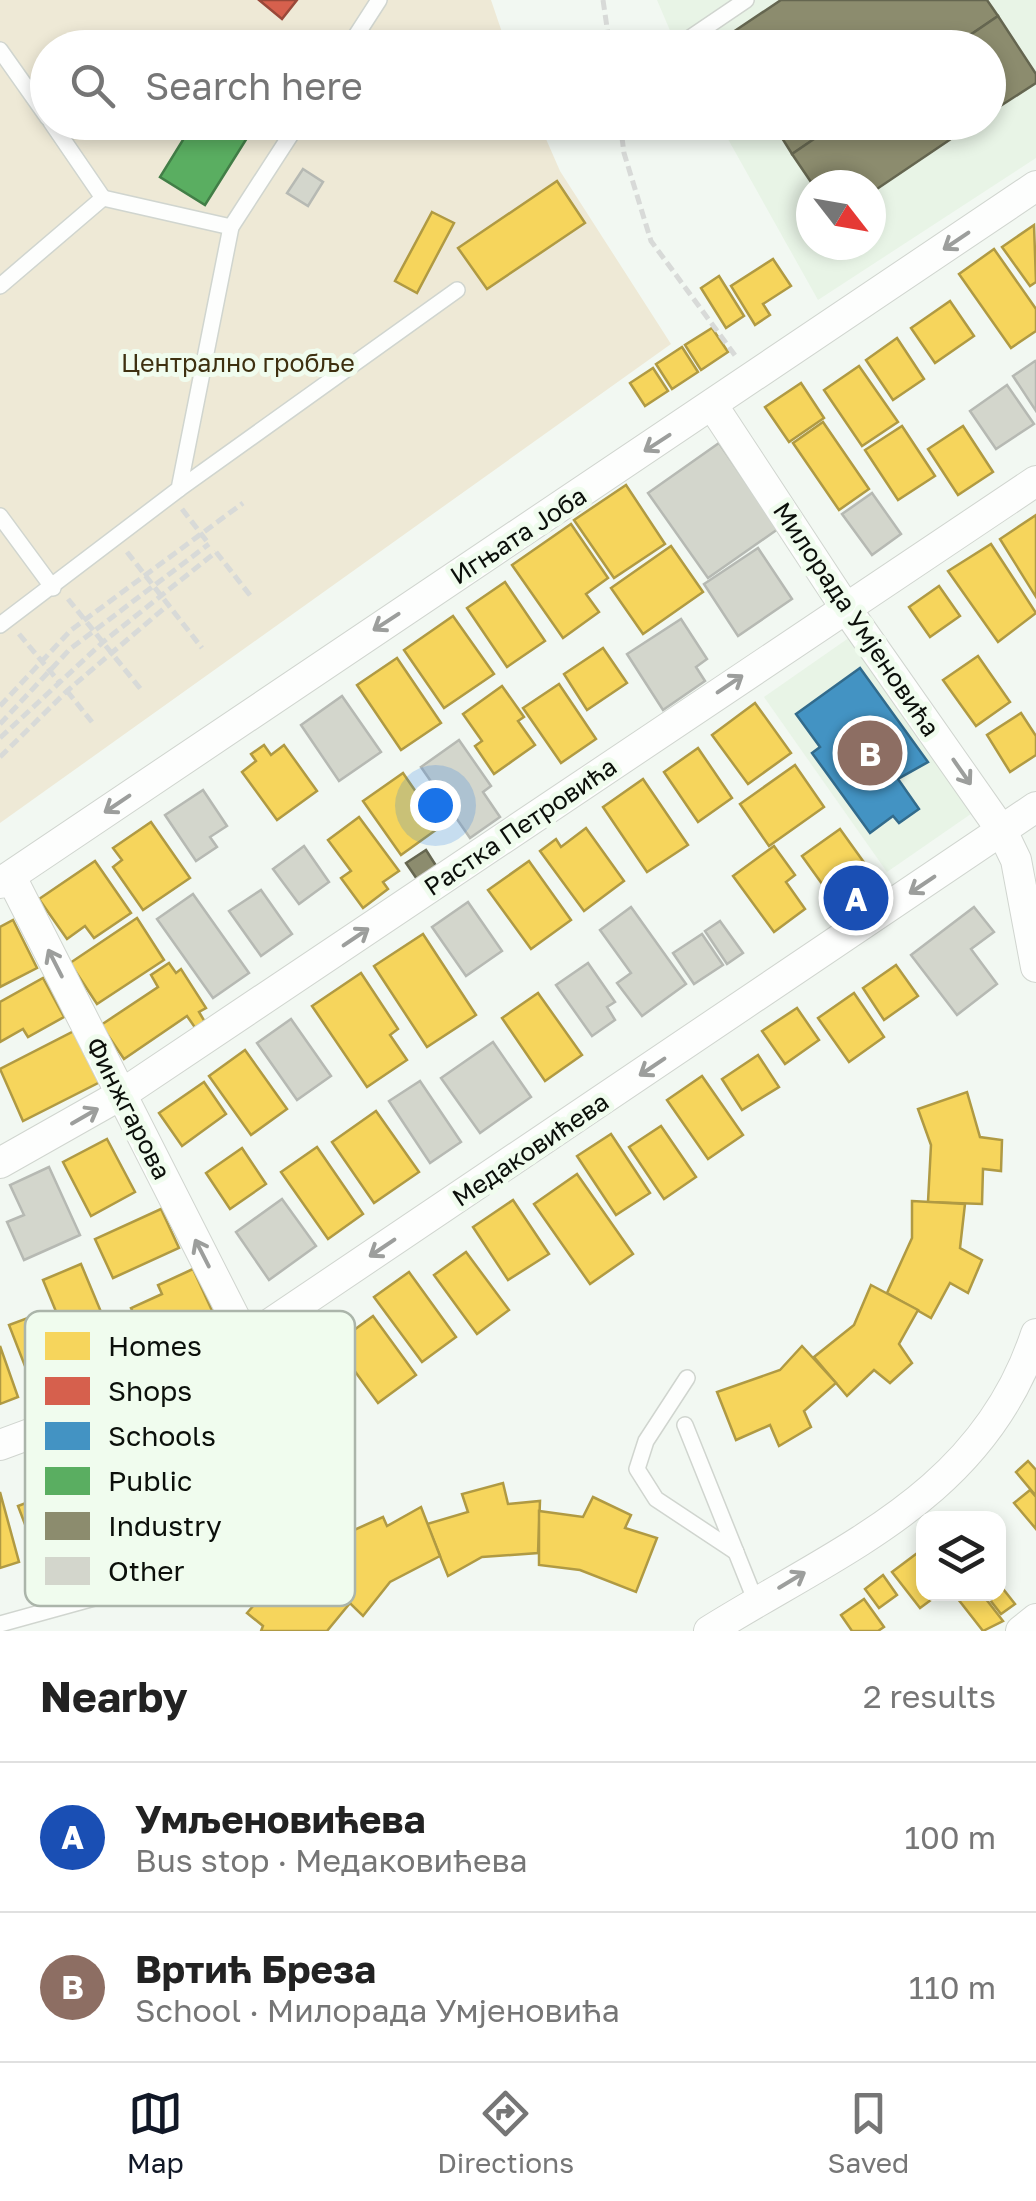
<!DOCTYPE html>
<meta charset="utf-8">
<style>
:root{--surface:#fff;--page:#f2f2f2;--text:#222;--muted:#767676;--line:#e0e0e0;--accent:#111827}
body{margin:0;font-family:"Golos Text",sans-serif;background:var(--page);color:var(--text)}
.controls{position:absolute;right:30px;bottom:30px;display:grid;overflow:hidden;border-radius:20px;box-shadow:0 5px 15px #0003}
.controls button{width:90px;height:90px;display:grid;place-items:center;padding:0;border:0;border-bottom:2px solid var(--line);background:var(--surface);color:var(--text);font:50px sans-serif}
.compass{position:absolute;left:796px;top:170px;width:90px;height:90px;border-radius:50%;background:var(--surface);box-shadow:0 5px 15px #0003;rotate:121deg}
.you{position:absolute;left:435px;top:805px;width:35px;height:35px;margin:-25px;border:8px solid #fff;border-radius:50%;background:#1a73e8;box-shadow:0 0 0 15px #1a73e833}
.badge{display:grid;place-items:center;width:65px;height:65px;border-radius:50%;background:var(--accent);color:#fff;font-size:32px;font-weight:700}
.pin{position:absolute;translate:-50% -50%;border:5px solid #fff;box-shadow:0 2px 10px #0006}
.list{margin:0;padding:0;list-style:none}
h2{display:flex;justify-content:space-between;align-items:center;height:130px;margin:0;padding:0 40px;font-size:42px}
h2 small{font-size:32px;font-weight:400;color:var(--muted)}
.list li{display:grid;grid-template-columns:65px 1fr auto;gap:30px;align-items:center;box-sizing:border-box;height:150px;padding:0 40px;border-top:2px solid var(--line)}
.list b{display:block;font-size:38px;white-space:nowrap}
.list p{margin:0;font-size:32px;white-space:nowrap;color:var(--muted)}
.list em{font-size:32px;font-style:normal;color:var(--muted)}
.icon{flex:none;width:55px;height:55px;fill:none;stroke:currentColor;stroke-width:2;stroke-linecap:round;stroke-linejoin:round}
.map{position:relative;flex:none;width:1036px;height:1631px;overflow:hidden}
.search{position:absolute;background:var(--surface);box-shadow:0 5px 15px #0003;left:30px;right:30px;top:30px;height:110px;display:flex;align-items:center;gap:25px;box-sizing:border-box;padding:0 35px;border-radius:55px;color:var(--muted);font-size:38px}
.sheet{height:430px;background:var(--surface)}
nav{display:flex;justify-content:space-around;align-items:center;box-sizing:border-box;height:140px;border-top:2px solid var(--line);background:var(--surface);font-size:28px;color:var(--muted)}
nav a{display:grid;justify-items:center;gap:5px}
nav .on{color:var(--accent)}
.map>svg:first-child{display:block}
.built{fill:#e8f4e6;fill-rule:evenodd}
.green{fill:#eee9d6}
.homes{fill:#f6d55c;stroke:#b09a43;stroke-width:2.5}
.shops{fill:#d6604d;stroke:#994839;stroke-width:2.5}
.schools{fill:#4393c3;stroke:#326b8c;stroke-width:2.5}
.public{fill:#5aae61;stroke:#427e47;stroke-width:2.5}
.industry{fill:#8c8c6e;stroke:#656650;stroke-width:2.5}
.building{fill:#d3d6cc;stroke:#b6b9b3;stroke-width:2.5}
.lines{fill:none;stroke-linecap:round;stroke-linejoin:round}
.service-casing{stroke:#d0d5cf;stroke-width:18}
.minor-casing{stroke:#d0d5cf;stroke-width:32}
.path{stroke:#d8dad8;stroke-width:5;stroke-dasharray:10 5;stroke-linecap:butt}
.service{stroke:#fdfefd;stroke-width:15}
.minor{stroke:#fdfefd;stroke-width:30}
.oneway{stroke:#9c9e9c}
.labels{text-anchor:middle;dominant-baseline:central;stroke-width:10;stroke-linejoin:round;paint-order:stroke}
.park-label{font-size:25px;fill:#3e3010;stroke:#f0fcee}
.street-label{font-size:25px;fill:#0b0f0a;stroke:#f0fcee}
.key{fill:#f0fcee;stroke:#abb5aa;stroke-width:2.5}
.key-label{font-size:28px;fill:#0b0f0a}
</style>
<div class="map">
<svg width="1036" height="1631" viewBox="0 0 1036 1631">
<rect width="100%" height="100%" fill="#f2f8f2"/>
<g class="built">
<path d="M657 0H1036V158L818 300 719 123 988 122V48L677 47ZM811 185H871V245H811Z"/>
<polygon points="853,635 978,809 887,872 764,697"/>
</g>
<polygon class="green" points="0,0 491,0 507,47 48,48 48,122 539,123 560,171 671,344 0,823"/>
<g class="homes">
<polygon points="557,181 585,223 487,289 458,248"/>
<polygon points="432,212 454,223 417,293 395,281"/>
<polygon points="1034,225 1036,282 1030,286 1002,247"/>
<polygon points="994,249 1036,309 1036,331 1011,348 959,274"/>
<polygon points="773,259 791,286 763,304 770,315 755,325 731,286"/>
<polygon points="719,276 744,316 726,328 701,288"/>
<polygon points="950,301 974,336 935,363 911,328"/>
<polygon points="712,328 728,352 701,370 685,345"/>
<polygon points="897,338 924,379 893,400 866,360"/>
<polygon points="682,347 698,372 672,389 656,364"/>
<polygon points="859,366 898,422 862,446 824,390"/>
<polygon points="653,368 668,391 645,406 630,383"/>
<polygon points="801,383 824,418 789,442 765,407"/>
<polygon points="823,422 869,489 839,510 793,443"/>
<polygon points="902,426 935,476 898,500 865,450"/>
<polygon points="963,426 993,472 958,495 928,449"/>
<polygon points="626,485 665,544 614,578 574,520"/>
<polygon points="1036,515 1036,597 1000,539"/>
<polygon points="571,524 608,578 586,594 599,612 563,638 512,565"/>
<polygon points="991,544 1036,613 998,642 948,571"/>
<polygon points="671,546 703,592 643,634 611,588"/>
<polygon points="505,582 545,641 507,667 467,608"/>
<polygon points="939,586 960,616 930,637 909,607"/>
<polygon points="453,616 494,674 444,708 404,650"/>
<polygon points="603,648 627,683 587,710 564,674"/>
<polygon points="978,656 1010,702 976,726 943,680"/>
<polygon points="397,658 441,723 401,750 357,685"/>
<polygon points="559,684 596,739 561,763 523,708"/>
<polygon points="502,686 524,717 518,721 535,745 494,774 475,746 482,741 463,714"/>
<polygon points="755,703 791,753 748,784 712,735"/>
<polygon points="1021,713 1036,736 1036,755 1010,772 987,735"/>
<polygon points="264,745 271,755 284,745 317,791 277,820 242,772 256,761 251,754"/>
<polygon points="698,748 732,798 698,822 664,772"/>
<polygon points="795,765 824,807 769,846 740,804"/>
<polygon points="403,773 440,827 401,855 363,801"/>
<polygon points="643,779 688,845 647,872 603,807"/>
<polygon points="359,817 399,871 383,882 388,889 363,908 341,878 351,871 328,840"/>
<polygon points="151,822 190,878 143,910 113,867 122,860 113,848"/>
<polygon points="586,828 624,881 584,911 540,851 556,839 561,847"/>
<polygon points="840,829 868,868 830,895 802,856"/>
<polygon points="774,846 795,875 786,882 805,909 774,932 733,876"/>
<polygon points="95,861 131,913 94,938 85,926 67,939 39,899"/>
<polygon points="529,861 571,920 531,949 488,890"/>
<polygon points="137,918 164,960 97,1004 70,963"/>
<polygon points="13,920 37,968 0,987 0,927"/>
<polygon points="423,934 476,1015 427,1047 374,966"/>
<polygon points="169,963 176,973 181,969 206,1008 199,1012 205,1022 196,1029 187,1016 124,1059 101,1025 158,987 151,975"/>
<polygon points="896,965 918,996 884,1020 863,988"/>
<polygon points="361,973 398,1029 390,1035 407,1060 367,1087 312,1006"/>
<polygon points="43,978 64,1017 28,1037 23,1029 0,1042 0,1002"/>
<polygon points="538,993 582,1055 545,1081 502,1018"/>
<polygon points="854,993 884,1037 849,1062 818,1018"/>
<polygon points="797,1008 819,1040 785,1064 762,1031"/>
<polygon points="80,1028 106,1079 23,1121 0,1069"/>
<polygon points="245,1050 287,1109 251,1135 209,1076"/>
<polygon points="758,1055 779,1087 742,1110 722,1079"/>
<polygon points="702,1076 743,1135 708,1159 667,1100"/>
<polygon points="204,1082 226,1114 182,1146 159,1113"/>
<polygon points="967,1092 980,1137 1002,1140 1001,1171 983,1169 982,1204 928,1202 931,1145 918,1109"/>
<polygon points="376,1111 419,1172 374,1203 332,1142"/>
<polygon points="661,1126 696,1177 664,1199 629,1147"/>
<polygon points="611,1134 650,1193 616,1215 577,1156"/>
<polygon points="107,1139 135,1192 91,1216 63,1162"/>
<polygon points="317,1147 363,1214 328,1239 281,1172"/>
<polygon points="242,1148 266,1184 230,1209 206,1173"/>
<polygon points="577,1174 633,1254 590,1284 534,1204"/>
<polygon points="513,1200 549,1254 508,1280 473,1227"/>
<polygon points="912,1201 965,1204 960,1248 982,1260 968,1293 950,1283 931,1318 887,1293 912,1238"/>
<polygon points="161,1209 179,1248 113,1278 95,1239"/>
<polygon points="466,1252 509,1310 477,1334 434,1275"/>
<polygon points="81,1264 119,1355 81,1372 43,1280"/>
<polygon points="193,1269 214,1315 148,1345 131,1308 162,1294 158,1285"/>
<polygon points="409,1272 456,1337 422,1362 374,1297"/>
<polygon points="871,1285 918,1310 899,1344 912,1363 890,1383 874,1370 847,1396 814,1357 854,1325"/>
<polygon points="41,1313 69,1385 37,1397 9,1325"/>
<polygon points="373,1316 416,1375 378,1403 335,1344"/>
<polygon points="0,1346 18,1397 0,1404"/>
<polygon points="802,1346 836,1383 804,1411 811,1427 779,1446 770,1425 736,1440 717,1392 780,1370"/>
<polygon points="1028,1461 1036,1470 1036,1496 1016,1472"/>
<polygon points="503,1483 508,1504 540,1501 538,1553 482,1557 448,1576 427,1524 468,1512 462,1494"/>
<polygon points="1030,1490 1036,1497 1036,1529 1014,1503"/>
<polygon points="57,1491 72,1532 53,1539 59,1553 39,1561 18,1506"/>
<polygon points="0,1492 19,1562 0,1568"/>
<polygon points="593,1497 631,1515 625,1528 657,1538 636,1592 580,1570 539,1565 539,1511 583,1517"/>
<polygon points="421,1507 440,1556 390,1582 363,1616 320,1574 348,1548 343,1535 383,1517 387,1526"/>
<polygon points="916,1554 924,1564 924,1594 939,1594 920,1608 892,1572"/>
<polygon points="308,1562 350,1603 327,1631 261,1631 263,1626 247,1613 268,1589 277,1596"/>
<polygon points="883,1575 897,1595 879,1608 865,1589"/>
<polygon points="1000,1585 1015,1604 1001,1614 987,1596 998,1594"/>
<polygon points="966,1594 982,1594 1003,1621 983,1631 958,1599"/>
<polygon points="864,1599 884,1627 878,1631 852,1631 841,1615"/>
</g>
<polygon class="shops" points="259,0 297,0 282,19"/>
<polygon class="schools" points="860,668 928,762 898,779 919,809 899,823 893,816 870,833 812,753 820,747 796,714"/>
<polygon class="public" points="194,122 257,122 205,205 160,177"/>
<g class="industry">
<polygon points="781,0 987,0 998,16 951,48 739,48 730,34"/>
<polygon points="998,16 1036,74 1036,83 988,114 988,48 951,48"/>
<polygon points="772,122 839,122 792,154"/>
<polygon points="839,122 976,122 871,193 871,185 813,185 792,154"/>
<polygon points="426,850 440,872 421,885 406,863"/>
</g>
<g class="building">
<polygon points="303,169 323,182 308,206 287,193"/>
<polygon points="1035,361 1036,363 1036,411 1013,376"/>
<polygon points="1007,385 1034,424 996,449 970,411"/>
<polygon points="719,443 778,529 708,578 648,493"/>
<polygon points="872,493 901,534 872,555 842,514"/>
<polygon points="758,548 792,599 738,636 704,584"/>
<polygon points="681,619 707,659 696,667 705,681 663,710 627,654"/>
<polygon points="342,696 381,752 339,781 301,725"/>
<polygon points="459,740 491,786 483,792 500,817 470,838 421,767"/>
<polygon points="203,790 227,826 210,837 217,847 196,861 165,815"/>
<polygon points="304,846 329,882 299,904 273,869"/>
<polygon points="261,890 292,934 261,956 229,911"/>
<polygon points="193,894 249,973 213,998 157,919"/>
<polygon points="468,902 502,951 466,976 432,927"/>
<polygon points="631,907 686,984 642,1016 617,983 631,973 600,930"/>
<polygon points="974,907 994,932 971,949 997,984 957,1015 911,955"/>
<polygon points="720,921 743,953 727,964 705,931"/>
<polygon points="702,934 723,965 694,984 673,953"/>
<polygon points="588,963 615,1002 607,1007 615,1020 592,1036 556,985"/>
<polygon points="291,1019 331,1076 297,1100 257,1043"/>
<polygon points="493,1042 531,1097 480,1133 441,1078"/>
<polygon points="420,1081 461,1142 430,1163 389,1101"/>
<polygon points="49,1167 80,1235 24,1260 7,1222 24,1215 10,1185"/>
<polygon points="282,1199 316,1246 269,1280 236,1232"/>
</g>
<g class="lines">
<defs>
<g id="service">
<polyline points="687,40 746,0"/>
<polyline points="348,48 379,0"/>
<polyline points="0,50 48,118"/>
<polyline points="103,198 231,227"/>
<polyline points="0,286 103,198 51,122"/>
<polyline points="179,489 457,290"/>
<polyline points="0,516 53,588"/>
<polyline points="0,625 179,489 231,227 299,122"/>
<polyline points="687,1378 646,1441 637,1469 656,1499 736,1552"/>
<polyline points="685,1425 756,1602"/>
<polyline points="0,1624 105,1595"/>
</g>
<g id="minor">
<polyline points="713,406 845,607 1002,831 1016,860 1036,967"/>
<polyline points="11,877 246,1340"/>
<polyline points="0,883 1036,186"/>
<polyline points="0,1163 122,1094 1036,481"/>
<polyline points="0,1445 160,1386 246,1340 1036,807"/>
<path d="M709 1631C842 1548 983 1495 1036 1334"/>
<polyline points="1021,1631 1036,1619"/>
</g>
</defs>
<use href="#service" class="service-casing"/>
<use href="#minor" class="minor-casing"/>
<g class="path">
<polyline points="603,0 610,48"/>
<polyline points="620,122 624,153 651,241 737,358"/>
<polyline points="182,509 209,544"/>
<polyline points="127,552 202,648"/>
<polyline points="216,552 253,599"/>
<polyline points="68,599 143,692"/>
<polyline points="19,634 60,683"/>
<polyline points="67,691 92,722"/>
<polyline points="0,706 71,630 243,503"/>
<polyline points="0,724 70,649 209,544"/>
<polyline points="0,738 103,642 216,552"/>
<polyline points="0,757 67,691 168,605"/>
</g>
<use href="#service" class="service"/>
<use href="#minor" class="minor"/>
</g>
<defs><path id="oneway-shaft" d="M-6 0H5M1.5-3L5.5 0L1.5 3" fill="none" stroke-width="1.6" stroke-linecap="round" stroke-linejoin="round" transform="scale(2.5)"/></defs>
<g class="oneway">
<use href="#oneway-shaft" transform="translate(956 241) rotate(146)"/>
<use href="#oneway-shaft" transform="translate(657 443) rotate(147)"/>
<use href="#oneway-shaft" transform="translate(386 622) rotate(147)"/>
<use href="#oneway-shaft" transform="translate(730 684) rotate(-34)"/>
<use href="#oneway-shaft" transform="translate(962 772) rotate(55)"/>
<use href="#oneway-shaft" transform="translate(117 804) rotate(146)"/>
<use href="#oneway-shaft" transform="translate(922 885) rotate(146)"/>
<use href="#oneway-shaft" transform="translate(356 937) rotate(-34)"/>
<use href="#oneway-shaft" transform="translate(55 963) rotate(-117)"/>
<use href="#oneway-shaft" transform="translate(652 1067) rotate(146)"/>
<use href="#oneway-shaft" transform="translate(85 1116) rotate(-30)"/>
<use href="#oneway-shaft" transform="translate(382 1248) rotate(146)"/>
<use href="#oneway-shaft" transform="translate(202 1253) rotate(-117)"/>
<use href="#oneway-shaft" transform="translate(792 1580) rotate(-31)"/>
</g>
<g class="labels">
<g class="park-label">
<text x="238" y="362">Централно гробље</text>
</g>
<g class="street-label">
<text transform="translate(518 535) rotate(-33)">Игњата Јоба</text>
<text transform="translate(857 619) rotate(56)">Милорада Умјеновића</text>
<text transform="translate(520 826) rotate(-34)">Растка Петровића</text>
<text transform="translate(129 1108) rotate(63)">Финжгарова</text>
<text transform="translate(530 1149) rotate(-34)">Медаковићева</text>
</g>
</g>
<rect x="25" y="1311" width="330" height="295" rx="15" class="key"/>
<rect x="45" y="1332" width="45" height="28" fill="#f6d55c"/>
<rect x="45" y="1377" width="45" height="28" fill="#d6604d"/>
<rect x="45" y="1422" width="45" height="28" fill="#4393c3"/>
<rect x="45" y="1467" width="45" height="28" fill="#5aae61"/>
<rect x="45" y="1512" width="45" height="28" fill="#8c8c6e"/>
<rect x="45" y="1557" width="45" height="28" fill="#d3d6cc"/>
<g class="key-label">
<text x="108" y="1356">Homes</text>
<text x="108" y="1401">Shops</text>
<text x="108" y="1446">Schools</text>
<text x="108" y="1491">Public</text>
<text x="108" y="1536">Industry</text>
<text x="108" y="1581">Other</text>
</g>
</svg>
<div class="controls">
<button><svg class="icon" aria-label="layers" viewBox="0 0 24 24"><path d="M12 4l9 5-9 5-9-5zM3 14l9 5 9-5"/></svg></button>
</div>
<svg class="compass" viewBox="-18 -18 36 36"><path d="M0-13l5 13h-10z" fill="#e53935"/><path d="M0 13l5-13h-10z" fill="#767676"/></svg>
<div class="you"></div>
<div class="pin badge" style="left:856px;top:898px;background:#1a4fb4">A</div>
<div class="pin badge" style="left:870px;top:753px;background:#8d6e63">B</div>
<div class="search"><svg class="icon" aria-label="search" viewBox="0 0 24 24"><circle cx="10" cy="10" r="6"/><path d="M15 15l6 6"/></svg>Search here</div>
</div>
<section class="sheet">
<h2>Nearby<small>2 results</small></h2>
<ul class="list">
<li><span class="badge" style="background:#1a4fb4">A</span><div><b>Умљеновићева</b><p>Bus stop · Медаковићева</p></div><em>100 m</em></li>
<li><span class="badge" style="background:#8d6e63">B</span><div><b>Вртић Бреза</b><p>School · Милорада Умјеновића</p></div><em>110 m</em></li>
</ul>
</section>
<nav>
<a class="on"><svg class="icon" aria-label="map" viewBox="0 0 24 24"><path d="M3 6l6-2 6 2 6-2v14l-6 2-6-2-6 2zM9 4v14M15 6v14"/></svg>Map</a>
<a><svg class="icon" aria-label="directions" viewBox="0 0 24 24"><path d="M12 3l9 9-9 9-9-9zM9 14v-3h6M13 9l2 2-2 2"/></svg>Directions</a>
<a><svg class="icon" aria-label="saved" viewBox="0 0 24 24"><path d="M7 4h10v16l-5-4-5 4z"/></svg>Saved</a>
</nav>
